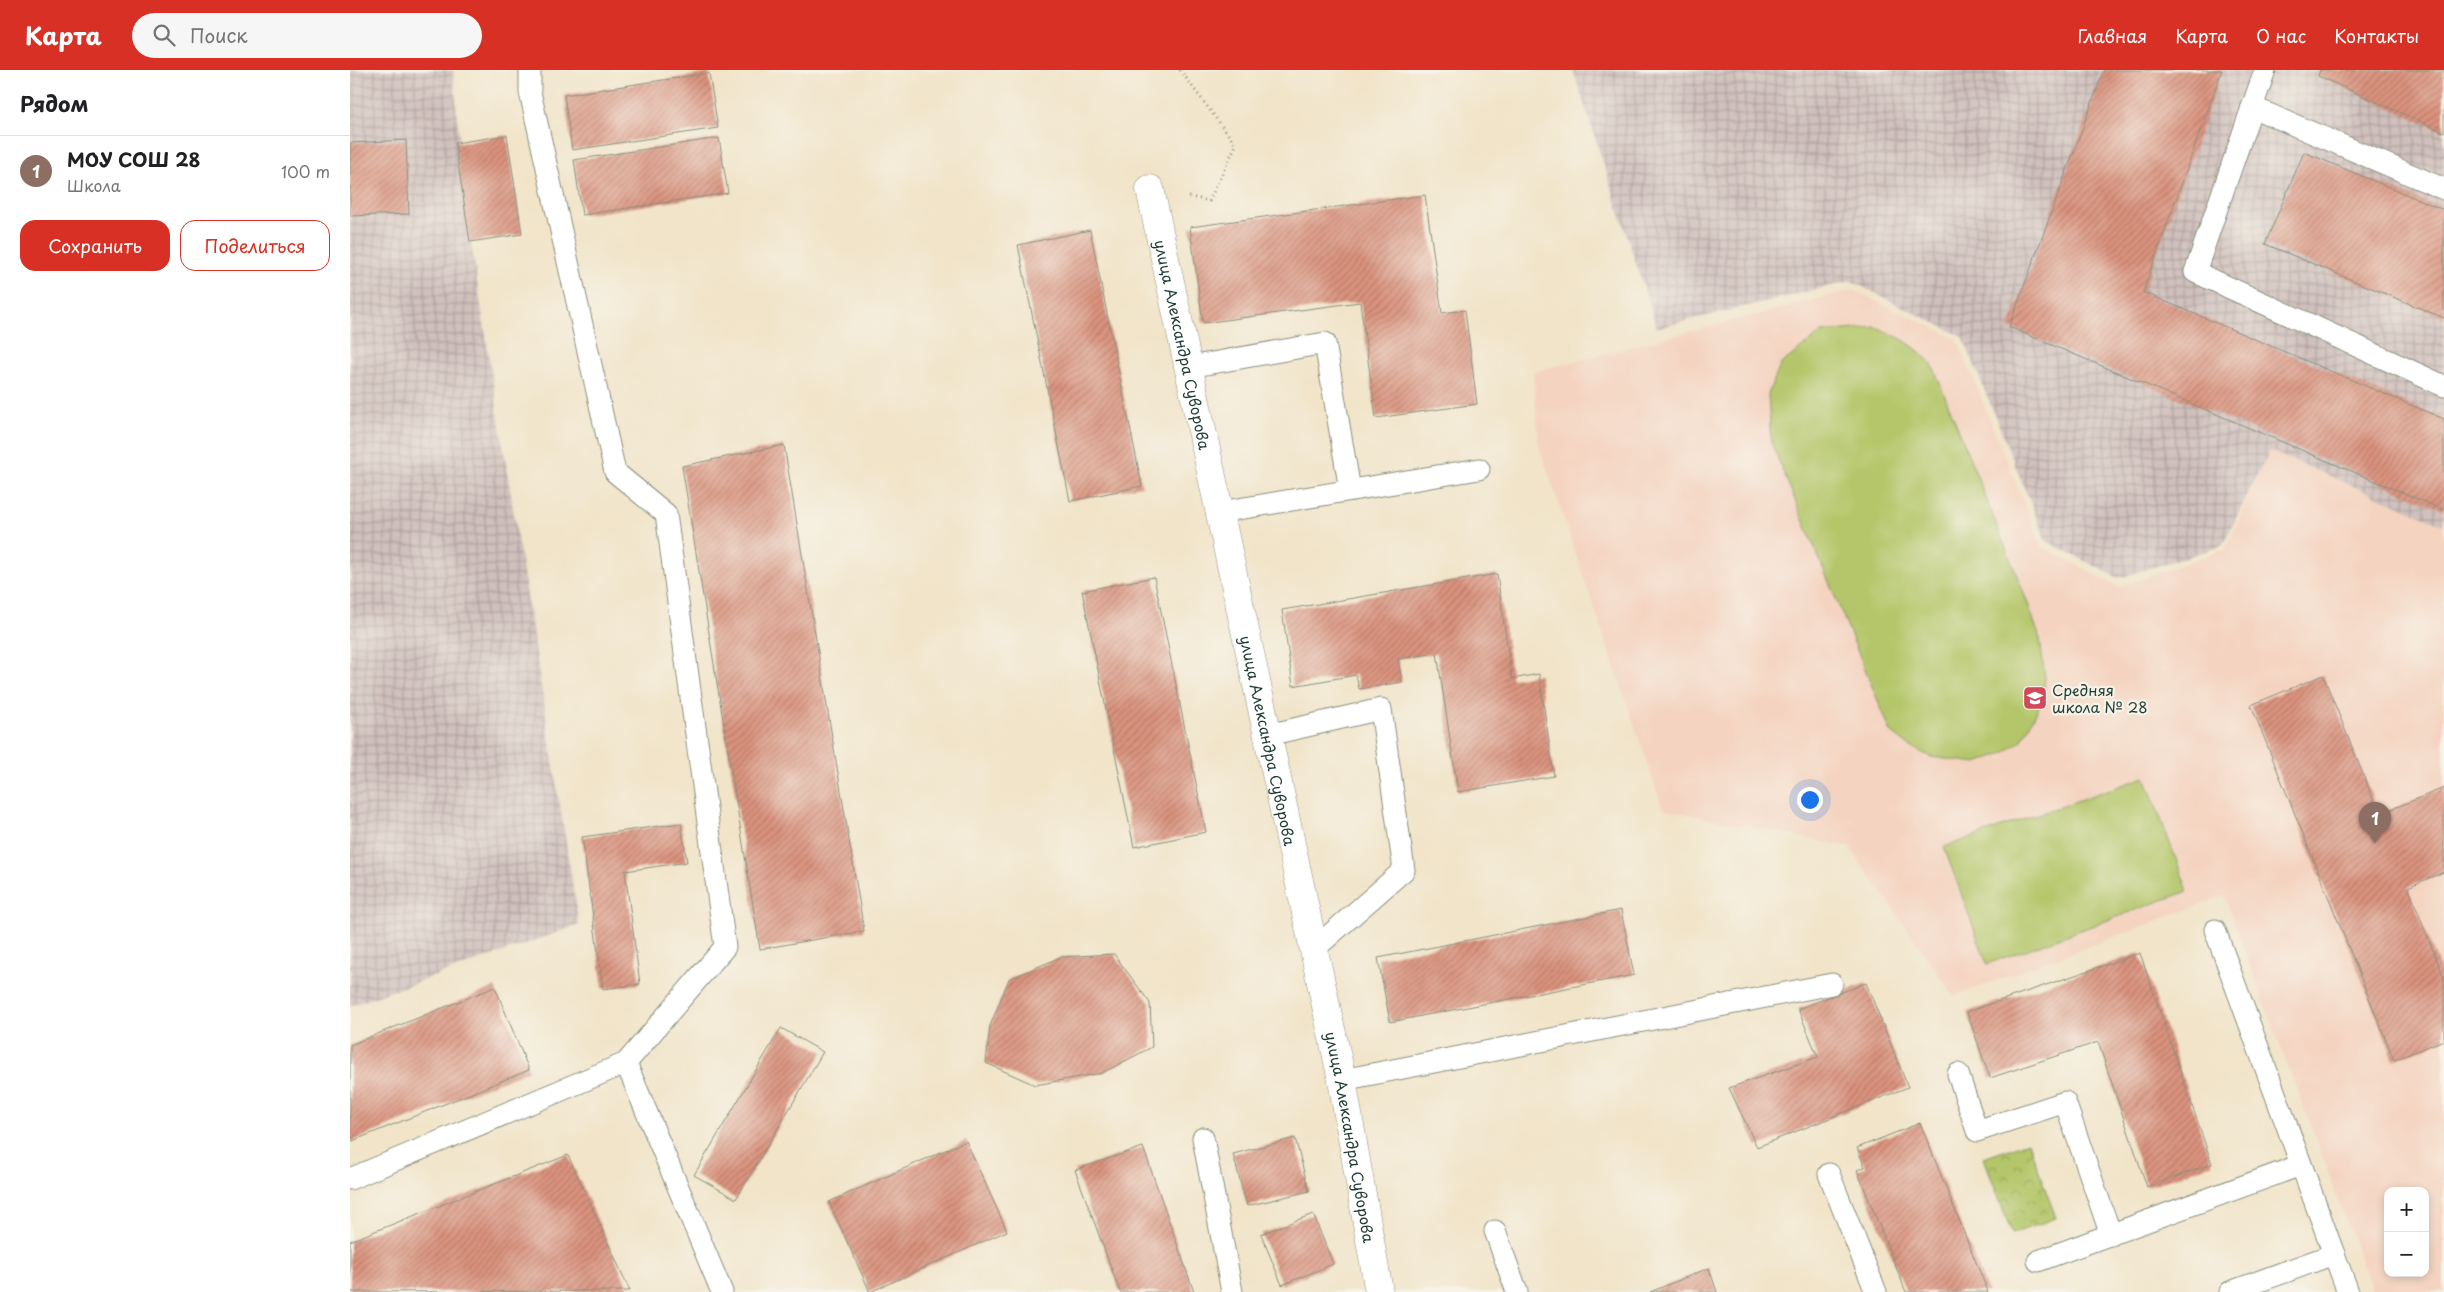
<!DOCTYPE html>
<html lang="ru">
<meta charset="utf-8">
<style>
:root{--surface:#fff;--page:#f6f6f6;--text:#202124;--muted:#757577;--line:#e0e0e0;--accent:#d93025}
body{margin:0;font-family:"Playpen Sans",sans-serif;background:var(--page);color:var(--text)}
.controls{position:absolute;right:15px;bottom:15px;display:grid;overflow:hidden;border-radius:10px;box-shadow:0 2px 8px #0003}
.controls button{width:45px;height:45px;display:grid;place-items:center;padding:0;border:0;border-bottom:1px solid var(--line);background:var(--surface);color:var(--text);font:25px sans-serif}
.you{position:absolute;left:1459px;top:729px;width:18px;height:18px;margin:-12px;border:4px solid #fff;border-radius:50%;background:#1a73e8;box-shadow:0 0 0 8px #1a73e833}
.badge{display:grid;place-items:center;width:32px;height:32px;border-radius:50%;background:var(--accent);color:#fff;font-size:16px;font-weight:700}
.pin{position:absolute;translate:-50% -41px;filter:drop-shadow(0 1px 2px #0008)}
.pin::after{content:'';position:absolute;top:26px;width:18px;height:15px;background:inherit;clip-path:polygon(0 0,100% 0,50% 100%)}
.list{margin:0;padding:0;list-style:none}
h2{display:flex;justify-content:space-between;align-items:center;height:65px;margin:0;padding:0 20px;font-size:21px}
h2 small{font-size:16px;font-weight:400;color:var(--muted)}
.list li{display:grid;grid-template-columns:32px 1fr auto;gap:15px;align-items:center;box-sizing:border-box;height:70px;padding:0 20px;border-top:1px solid var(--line)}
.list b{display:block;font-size:19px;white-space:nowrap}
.list p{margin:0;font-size:16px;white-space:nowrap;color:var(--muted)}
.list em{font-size:16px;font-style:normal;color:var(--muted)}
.actions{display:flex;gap:10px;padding:15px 20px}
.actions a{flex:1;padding:11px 0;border:1px solid var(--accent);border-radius:15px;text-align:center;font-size:18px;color:var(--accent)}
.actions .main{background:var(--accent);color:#fff}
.icon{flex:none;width:28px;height:28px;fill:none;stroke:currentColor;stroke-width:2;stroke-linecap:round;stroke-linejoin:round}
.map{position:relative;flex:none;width:2094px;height:1222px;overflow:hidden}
header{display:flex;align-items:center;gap:30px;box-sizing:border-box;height:70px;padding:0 25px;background:var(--accent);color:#fff}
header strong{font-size:24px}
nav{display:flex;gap:28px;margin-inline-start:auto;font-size:18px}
.search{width:350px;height:45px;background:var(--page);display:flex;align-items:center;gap:12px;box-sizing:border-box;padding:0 18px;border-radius:28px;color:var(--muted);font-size:19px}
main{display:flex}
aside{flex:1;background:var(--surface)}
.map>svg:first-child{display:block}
.built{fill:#f4d3c0;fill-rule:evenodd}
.industrial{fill:url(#industrial-grid)}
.park{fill:url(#park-crowns);stroke:#6a824e}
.pitch{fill:#b4c669;stroke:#6a824e}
.building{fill:url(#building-hatch)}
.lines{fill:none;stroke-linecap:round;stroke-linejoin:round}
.service-casing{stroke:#88907e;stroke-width:23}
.minor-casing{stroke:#88907e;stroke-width:29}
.path{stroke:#88907e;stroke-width:3;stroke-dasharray:1 4;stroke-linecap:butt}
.service{stroke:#fff;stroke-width:21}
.minor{stroke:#fff;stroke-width:28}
.labels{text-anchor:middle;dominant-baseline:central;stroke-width:4.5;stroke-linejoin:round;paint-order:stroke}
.street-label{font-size:15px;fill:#1f3d34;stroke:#f7f3e8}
.poi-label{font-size:15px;fill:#1f3d34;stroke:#f7f3e8;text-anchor:start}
</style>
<header>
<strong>Карта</strong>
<div class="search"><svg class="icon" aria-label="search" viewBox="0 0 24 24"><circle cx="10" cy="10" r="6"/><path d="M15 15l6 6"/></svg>Поиск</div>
<nav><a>Главная</a><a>Карта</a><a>О нас</a><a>Контакты</a></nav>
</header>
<main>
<aside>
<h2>Рядом<small></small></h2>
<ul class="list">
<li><span class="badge" style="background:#8d6e63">1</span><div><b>МОУ СОШ 28</b><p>Школа</p></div><em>100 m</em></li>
</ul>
<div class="actions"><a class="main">Сохранить</a><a>Поделиться</a></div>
</aside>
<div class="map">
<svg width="2094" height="1222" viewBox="0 0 2094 1222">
<defs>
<pattern id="industrial-grid" width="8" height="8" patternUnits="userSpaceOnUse" patternTransform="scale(1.25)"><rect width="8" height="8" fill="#d0c0bc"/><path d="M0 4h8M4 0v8" fill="none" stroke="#a89d9a"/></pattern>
<pattern id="park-crowns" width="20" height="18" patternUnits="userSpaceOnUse" patternTransform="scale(1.25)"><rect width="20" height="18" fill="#b4c669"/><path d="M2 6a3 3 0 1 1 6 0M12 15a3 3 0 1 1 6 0" fill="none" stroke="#92a257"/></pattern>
<pattern id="building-hatch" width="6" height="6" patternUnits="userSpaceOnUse" patternTransform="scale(1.25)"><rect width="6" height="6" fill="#db937e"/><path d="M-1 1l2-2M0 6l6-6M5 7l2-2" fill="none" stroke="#b17968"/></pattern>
</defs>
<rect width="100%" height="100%" fill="#f7f3e8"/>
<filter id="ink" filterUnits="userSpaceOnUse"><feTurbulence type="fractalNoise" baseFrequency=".02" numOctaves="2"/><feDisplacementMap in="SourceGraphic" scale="10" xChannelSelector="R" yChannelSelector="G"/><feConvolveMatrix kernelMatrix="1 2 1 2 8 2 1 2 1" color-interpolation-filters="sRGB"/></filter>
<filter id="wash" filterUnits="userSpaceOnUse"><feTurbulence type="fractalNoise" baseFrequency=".0096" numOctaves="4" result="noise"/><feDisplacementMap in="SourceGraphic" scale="20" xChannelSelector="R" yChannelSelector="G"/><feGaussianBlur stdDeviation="1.12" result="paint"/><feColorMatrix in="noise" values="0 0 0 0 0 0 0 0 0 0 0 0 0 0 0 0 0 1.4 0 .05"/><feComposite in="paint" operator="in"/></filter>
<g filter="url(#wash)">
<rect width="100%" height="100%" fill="#f1e4c9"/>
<path class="built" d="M1503 220 1607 269 1692 477 1769 517 1875 479 1920 381 2094 455V1222H2023L1874 826 1604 926 1500 777 1313 739 1189 376 1183 302ZM2038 1121H2075V1203H2038Z"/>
<g class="industrial">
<polygon points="0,0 103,0 116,141 229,855 0,936"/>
<polygon points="1223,0 2094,0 2094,455 1920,381 1872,476 1768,508 1696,471 1613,267 1501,211 1307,258"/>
</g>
<polygon class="park" points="1678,1072 1706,1148 1662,1164 1634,1088"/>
<g class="pitch">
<path d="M1526 257C1550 267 1567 276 1583 296L1677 531 1690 569 1695 607 1693 629 1672 670 1654 683 1626 693 1581 687 1559 676 1541 662 1421 372 1418 324 1431 294 1472 262Z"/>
<polygon points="1795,707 1838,821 1637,894 1594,777"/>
</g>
<g id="blocks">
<g class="building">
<polygon points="1754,0 1872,0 1793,222 2094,349 2094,440 1659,257"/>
<polygon points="1970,0 2094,0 2094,62 1968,6"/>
<polygon points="359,3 368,58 222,80 214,25"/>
<polygon points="157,65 172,164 120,172 105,73"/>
<polygon points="369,68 378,123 232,145 224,90"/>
<polygon points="56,70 59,144 0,146 0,73"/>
<polygon points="1954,82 2094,140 2094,248 1915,174"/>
<polygon points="1075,125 1092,243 1115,240 1127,334 1026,348 1010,232 853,253 840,157"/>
<polygon points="740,160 792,416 720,431 668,175"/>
<polygon points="434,375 514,861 410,879 332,396"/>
<polygon points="1147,504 1162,609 1189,604 1204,706 1108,722 1087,583 1048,589 1052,612 1009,619 1006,605 943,616 932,540"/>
<polygon points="804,507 856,762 784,777 732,521"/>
<polygon points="1973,605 2029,744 2094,718 2094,802 2058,817 2094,908 2094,970 2044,990 1901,635"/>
<polygon points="331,753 337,792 275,801 290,914 253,919 232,767"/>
<polygon points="1271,840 1284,905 1040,952 1028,888"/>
<polygon points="1790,883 1862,1094 1797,1117 1748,972 1640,1008 1617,942"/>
<polygon points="764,884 800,933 802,977 752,1003 685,1015 636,993 640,956 659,909 711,887"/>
<polygon points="1516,913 1558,1017 1407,1077 1379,1018 1468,987 1448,939"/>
<polygon points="145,917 179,1000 0,1072 0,975"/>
<polygon points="431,958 473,982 386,1129 344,1105"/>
<polygon points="1570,1053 1638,1222 1556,1222 1507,1100 1515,1097 1507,1078"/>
<polygon points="945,1068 959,1121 897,1136 883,1084"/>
<polygon points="616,1071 657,1161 520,1222 479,1132"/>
<polygon points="793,1077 844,1222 770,1222 725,1100"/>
<polygon points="218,1085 280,1221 0,1222 0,1171"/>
<polygon points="963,1144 983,1194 932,1215 911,1164"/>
<polygon points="1359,1198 1367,1222 1300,1222"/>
</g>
</g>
</g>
<g filter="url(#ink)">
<use href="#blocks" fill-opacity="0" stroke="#88907e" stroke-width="1"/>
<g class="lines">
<defs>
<g id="service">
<polyline points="1915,0 1845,202 2094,316"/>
<polyline points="1902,37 2094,119"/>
<polyline points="839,297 975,273 1000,420"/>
<polyline points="870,442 1129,399"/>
<polyline points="918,665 1031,639 1054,800 964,879"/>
<polyline points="1865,860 1984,1184"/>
<polyline points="276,993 372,1222"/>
<polyline points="1608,1004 1627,1061 1715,1032 1761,1165"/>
<polyline points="992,1010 1482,914"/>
<polyline points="853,1068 882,1222"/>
<polyline points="1479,1104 1526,1222"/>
<polyline points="0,1109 276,993 375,877 316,444 265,402 180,22 180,0"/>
<polyline points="1145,1161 1167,1222"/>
<polyline points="1688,1191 1951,1095"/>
<polyline points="1880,1222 1984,1184 1998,1222"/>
</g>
<g id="minor">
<path id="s1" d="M800 119 992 1010 1029 1222"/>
</g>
</defs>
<use href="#service" class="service-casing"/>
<use href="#minor" class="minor-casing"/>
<polyline class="path" points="830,0 886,75 859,131 836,126"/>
<use href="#service" class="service"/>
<use href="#minor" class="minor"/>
</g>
</g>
<defs>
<symbol id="school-square" viewBox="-11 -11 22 22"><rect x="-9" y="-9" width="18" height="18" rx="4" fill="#d1495b" stroke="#f7f3e8"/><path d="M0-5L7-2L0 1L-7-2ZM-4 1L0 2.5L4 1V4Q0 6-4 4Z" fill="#fff"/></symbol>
</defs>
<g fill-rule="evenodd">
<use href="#school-square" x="1671" y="614" width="28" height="28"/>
</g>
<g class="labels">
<g class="street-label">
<text stroke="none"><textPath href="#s1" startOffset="159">улица Александра Суворова</textPath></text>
<text stroke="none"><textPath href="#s1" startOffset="564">улица Александра Суворова</textPath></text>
<text stroke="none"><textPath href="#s1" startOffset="969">улица Александра Суворова</textPath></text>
</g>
<g class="poi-label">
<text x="1702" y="619">Средняя<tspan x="1702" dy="17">школа № 28</tspan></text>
</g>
</g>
</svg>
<div class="controls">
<button>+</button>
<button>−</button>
</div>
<div class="you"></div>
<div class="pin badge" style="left:2025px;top:773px;background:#8d6e63">1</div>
</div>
</main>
